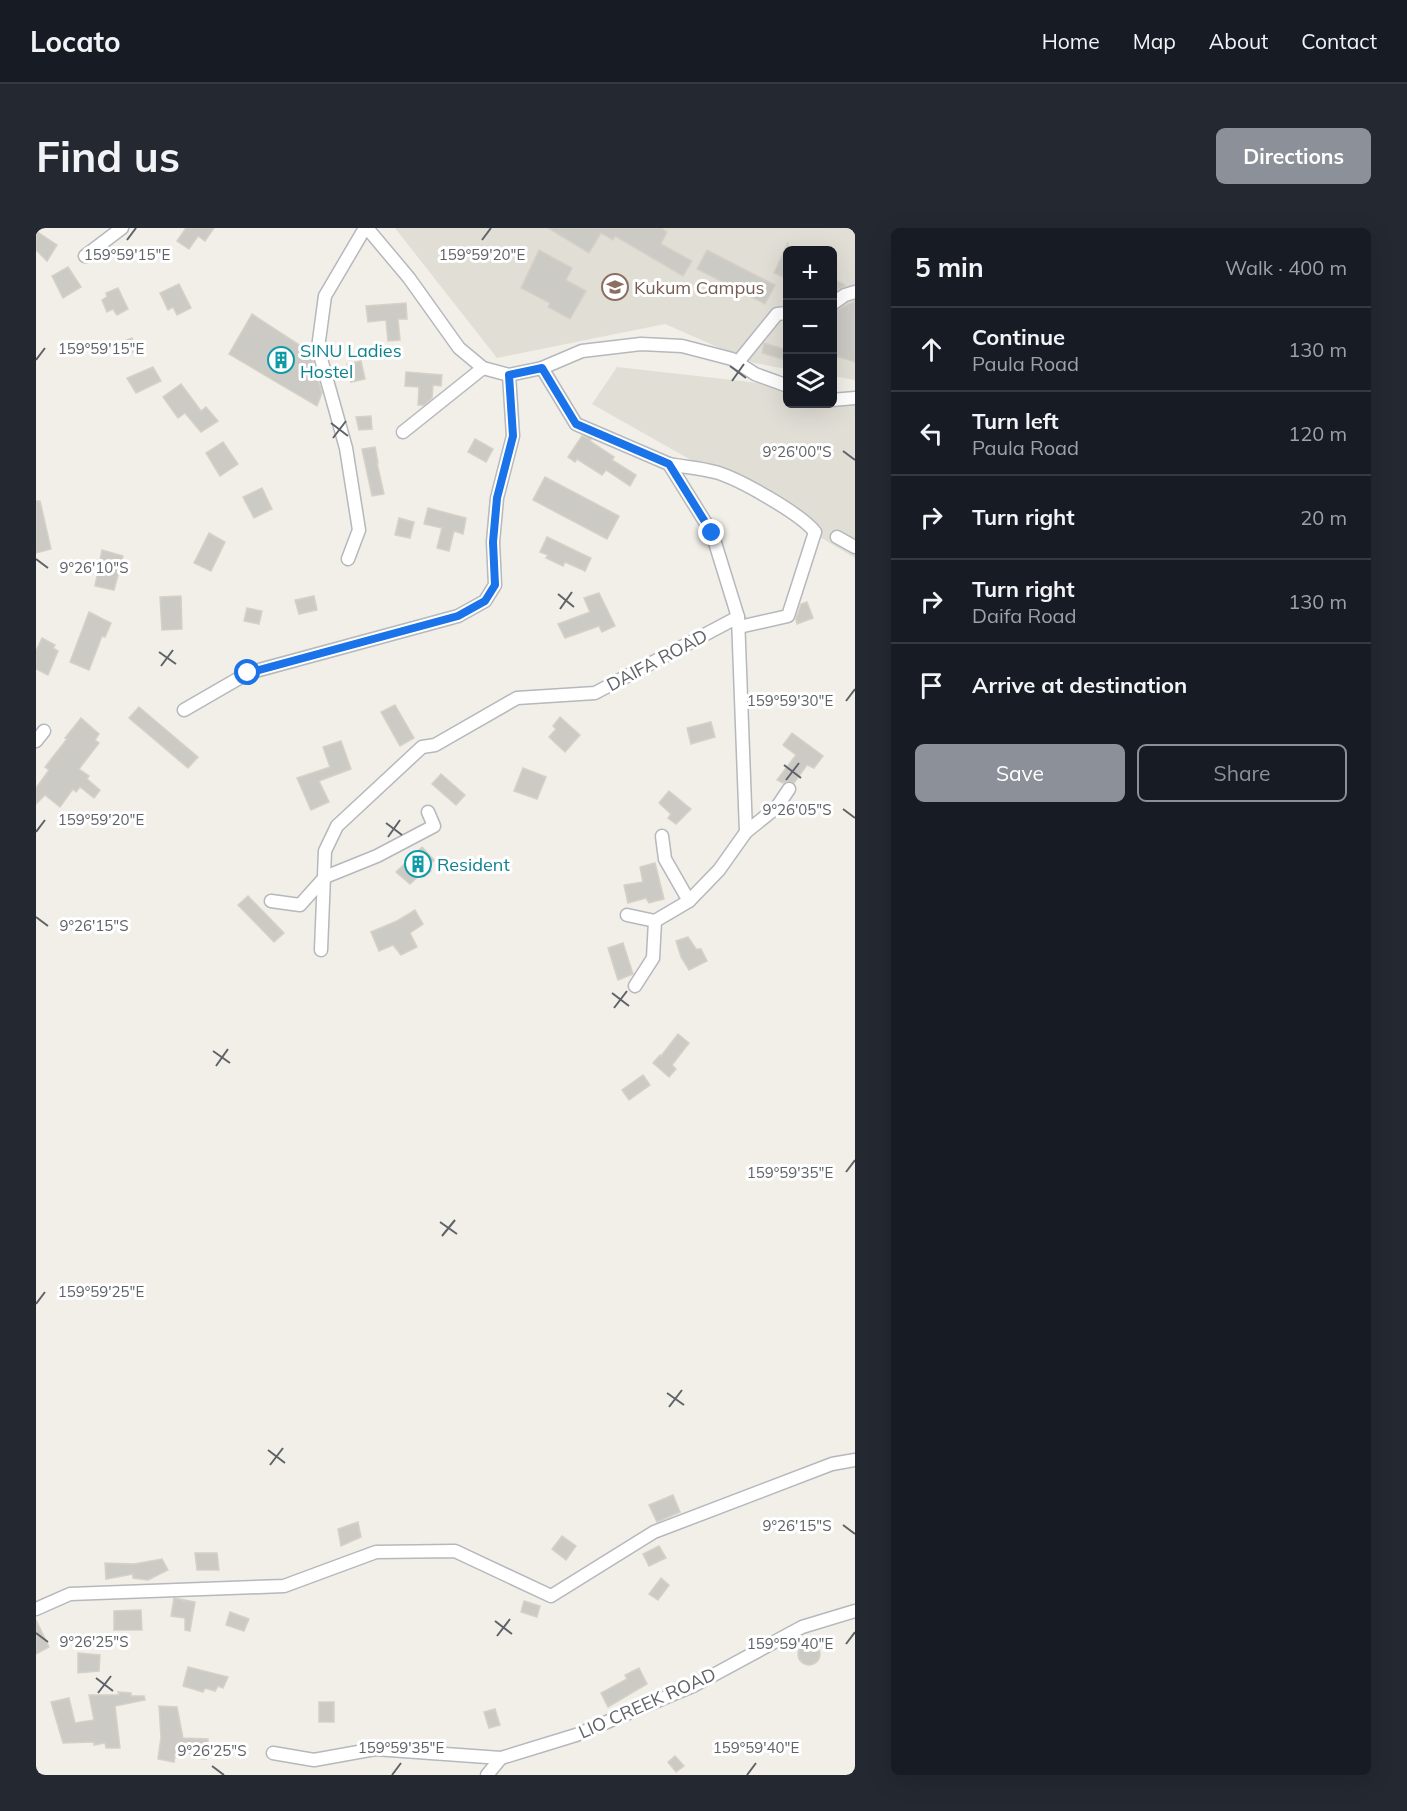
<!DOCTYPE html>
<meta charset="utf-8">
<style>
:root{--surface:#171b24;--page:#242831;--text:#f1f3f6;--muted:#9ea1a6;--line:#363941;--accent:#8c9099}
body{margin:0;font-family:Mulish,sans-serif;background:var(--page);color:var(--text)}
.controls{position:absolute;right:18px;top:18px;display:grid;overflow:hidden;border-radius:9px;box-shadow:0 6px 24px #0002}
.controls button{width:54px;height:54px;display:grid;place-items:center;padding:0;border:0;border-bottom:2px solid var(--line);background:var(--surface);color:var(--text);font:30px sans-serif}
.stop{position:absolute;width:18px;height:18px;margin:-14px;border:4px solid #1a73e8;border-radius:50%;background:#fff}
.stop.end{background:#1a73e8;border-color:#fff;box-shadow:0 2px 6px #0008}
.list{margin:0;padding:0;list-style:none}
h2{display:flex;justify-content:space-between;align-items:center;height:78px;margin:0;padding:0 24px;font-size:26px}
h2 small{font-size:20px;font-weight:400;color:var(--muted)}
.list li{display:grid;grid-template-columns:39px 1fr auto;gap:18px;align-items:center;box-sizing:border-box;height:84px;padding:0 24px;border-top:2px solid var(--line)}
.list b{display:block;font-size:22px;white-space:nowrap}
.list p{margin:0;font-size:20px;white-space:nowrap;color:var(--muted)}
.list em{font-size:20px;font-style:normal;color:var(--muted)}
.actions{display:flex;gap:12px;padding:18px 24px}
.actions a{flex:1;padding:14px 0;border:2px solid var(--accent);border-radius:9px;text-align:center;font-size:21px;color:var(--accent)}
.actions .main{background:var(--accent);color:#fff}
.icon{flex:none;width:33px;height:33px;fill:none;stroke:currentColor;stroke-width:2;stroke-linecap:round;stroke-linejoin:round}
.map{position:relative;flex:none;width:819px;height:1547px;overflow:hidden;border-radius:9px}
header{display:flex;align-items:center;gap:36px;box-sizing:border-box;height:84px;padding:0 30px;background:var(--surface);border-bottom:2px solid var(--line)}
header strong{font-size:28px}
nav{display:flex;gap:33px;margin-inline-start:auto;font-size:21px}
.intro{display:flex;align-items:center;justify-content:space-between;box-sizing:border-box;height:144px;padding:0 36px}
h1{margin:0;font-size:42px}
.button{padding:15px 27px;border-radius:9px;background:var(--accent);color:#fff;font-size:21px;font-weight:700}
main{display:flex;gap:36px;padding:0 36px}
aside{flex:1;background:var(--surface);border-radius:9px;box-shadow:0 6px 24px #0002}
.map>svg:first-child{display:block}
.education{fill:#e1ded6}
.building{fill:#cccac5;stroke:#d6d1c6;stroke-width:1.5}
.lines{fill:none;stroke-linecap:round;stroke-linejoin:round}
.minor-casing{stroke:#b5b8bc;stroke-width:15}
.minor{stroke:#fff;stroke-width:12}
.route{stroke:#1a73e8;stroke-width:8}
.ticks{fill:none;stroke:#5f6368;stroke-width:2}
.labels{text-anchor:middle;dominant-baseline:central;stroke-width:6;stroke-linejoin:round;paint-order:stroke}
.education-label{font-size:18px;fill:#785e54;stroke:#fff;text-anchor:start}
.culture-label{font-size:18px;fill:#0d838f;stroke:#fff;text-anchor:start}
.street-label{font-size:18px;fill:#5f6368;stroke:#fff}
.ticks-label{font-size:15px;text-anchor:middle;fill:#5f6368;stroke:#fff;stroke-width:6;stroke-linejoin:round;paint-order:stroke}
</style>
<header>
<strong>Locato</strong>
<nav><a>Home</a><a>Map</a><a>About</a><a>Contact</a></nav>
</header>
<div class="intro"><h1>Find us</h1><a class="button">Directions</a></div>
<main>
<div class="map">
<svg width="819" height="1547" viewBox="0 0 819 1547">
<rect width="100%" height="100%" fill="#f1efe8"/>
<g class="education">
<polygon points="359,0 819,0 819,152 797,148 796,22 752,22 751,141 718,135 629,96 461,130"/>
<polygon points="581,139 751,158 752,176 796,176 797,163 819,165 819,330 662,236 556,176"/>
</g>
<g class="building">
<polygon points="150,0 178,0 169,13 162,8 153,21 141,13"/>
<polygon points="512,0 625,0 631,4 625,16 656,33 647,48 579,8 577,12 565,5 553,25"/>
<polygon points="0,3 21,17 11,33 0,22"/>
<polygon points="752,14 752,51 738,45"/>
<polygon points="503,22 536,40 530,52 550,63 534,91 512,79 514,75 485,60"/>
<polygon points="671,22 739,57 729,76 661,41"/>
<polygon points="32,39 45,59 27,70 16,48"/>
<polygon points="796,50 809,57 796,66"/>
<polygon points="143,56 155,80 141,87 137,79 132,82 124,65"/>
<polygon points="82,60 92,81 81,87 77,81 71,84 66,72 71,69 70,65"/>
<polygon points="819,73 819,134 796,127 796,84"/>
<polygon points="370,75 371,91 362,91 364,112 352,113 350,92 332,94 330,78"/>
<polygon points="216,86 274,124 286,165 281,178 193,126"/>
<polygon points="96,110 101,122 88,128 83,115"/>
<polygon points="728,115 752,122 752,133 726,125"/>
<polygon points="325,133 329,151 315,154 311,136"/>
<polygon points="117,139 125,153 100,165 91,150"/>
<polygon points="370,144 406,147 405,158 397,157 396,170 388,177 382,177 383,159 369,158"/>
<polygon points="145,156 165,183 170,179 182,193 165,204 149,185 142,190 127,169"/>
<polygon points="335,188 336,201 323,202 320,189"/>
<polygon points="546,208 555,211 554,213 578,229 576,232 600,247 594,258 570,242 566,247 541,231 539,234 532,229"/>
<polygon points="439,211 457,221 450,234 432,224"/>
<polygon points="187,214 202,236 184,248 170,225"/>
<polygon points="339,219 342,235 341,235 348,266 336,268 326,221"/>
<polygon points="509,249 583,288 571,311 497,272"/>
<polygon points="226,260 236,281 218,290 207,269"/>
<polygon points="0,273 4,273 15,321 0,325"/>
<polygon points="392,280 430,290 427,306 418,303 413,323 401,320 406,300 388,296"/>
<polygon points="363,290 378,294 374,310 359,307"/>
<polygon points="173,305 189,314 175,343 158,335"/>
<polygon points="511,309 555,330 549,343 529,334 527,338 510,330 512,327 504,324"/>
<polygon points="66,322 87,328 78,362 59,358"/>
<polygon points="563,365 579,398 566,404 563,398 529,410 522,396 554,384 548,370"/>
<polygon points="145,368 146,401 126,402 124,369"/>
<polygon points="278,368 281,382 263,386 259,372"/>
<polygon points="771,374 777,390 761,396 760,391 765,376"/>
<polygon points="211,380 226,383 223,396 208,393"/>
<polygon points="53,384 75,395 69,409 66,408 53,442 34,434"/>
<polygon points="6,410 19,417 17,420 22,423 12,447 0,441 0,423"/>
<polygon points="359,477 378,510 364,518 345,484"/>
<polygon points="103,479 162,529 152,540 93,490"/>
<polygon points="524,489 544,507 529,524 513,509 520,501 517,498"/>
<polygon points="45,490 63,506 59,512 63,515 43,541 53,548 51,551 64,562 58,570 44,559 40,564 37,561 24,579 9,567 0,576 0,560 13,542 9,539 31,511 29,510"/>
<polygon points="675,494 679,509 655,516 651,500"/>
<polygon points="756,505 787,528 778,540 771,537 758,555 753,553 747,555 741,552 760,527 747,517"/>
<polygon points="305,513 315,541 283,553 293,574 275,582 261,550 294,539 287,519"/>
<polygon points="487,540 510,549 501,571 478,563"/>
<polygon points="405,546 429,567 420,577 396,556"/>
<polygon points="633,563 655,581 640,596 632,590 635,586 623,575"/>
<polygon points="386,619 398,632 392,639 395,643 388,649 385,646 374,656 360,644"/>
<polygon points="619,635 628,671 613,675 610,670 592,675 588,657 607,654 604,639"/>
<polygon points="212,668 248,705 238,714 202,677"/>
<polygon points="379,682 387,696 374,705 381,719 365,727 357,717 343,723 335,704 361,693"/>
<polygon points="652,709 660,721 665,721 671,733 653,742 645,729 640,713"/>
<polygon points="587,715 597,746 582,752 572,720"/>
<polygon points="642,806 653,815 636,837 640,841 633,849 617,835 624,827 625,828"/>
<polygon points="607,847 614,857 593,872 586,862"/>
<polygon points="637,1267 644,1284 621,1294 613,1277"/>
<polygon points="322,1294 325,1309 305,1318 302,1301"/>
<polygon points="526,1308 540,1318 530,1332 516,1321"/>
<polygon points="623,1318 630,1330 613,1338 607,1326"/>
<polygon points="159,1325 181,1325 183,1342 161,1342"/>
<polygon points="126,1331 132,1342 112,1352 97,1350 97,1346 70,1351 69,1335 98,1336"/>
<polygon points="625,1350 633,1357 622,1372 613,1366"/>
<polygon points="138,1370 147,1372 148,1375 148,1372 159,1374 154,1403 149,1402 149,1390 135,1388"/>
<polygon points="488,1373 504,1378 501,1389 485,1384"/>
<polygon points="105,1382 106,1402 78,1402 78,1383"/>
<polygon points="194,1384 213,1391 208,1403 190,1397"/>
<polygon points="0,1392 13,1419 0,1426"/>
<circle cx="773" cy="1426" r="11"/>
<polygon points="42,1425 64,1427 63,1443 42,1445"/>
<polygon points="152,1439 192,1449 187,1460 182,1458 179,1463 169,1460 167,1464 147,1458"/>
<polygon points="603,1440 611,1456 572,1479 565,1465 591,1451 589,1447"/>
<polygon points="82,1464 95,1465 95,1468 108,1468 109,1472 79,1478 84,1520 70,1520 69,1515 58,1517 58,1514 27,1515 15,1474 33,1470 39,1495 58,1492 53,1467 83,1467"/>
<rect x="283" y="1474" width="15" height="20"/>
<polygon points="123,1478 141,1479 147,1510 172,1511 170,1531 159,1530 159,1526 140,1523 138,1534 122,1531 125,1509"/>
<polygon points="459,1481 464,1497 453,1500 448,1484"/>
<polygon points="639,1528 648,1538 640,1544 632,1534"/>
</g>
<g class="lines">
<defs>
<g id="minor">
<polyline points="331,0 373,50 423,120 447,140 473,147 506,140 546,123 605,116 646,118 696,131 719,146 752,158"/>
<polyline points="49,28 86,0"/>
<polyline points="796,76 809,67 819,64"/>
<polyline points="702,134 741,86 752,85"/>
<polyline points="506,140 540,196 633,236 676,305 702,389 710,604 683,642 653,673 619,693 591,687"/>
<polyline points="796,172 819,170"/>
<polyline points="367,204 447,140"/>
<path d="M633 236C648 239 664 240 679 244 702 250 765 286 779 304L752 388 703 399"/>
<polyline points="801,309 819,319"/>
<polyline points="312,331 323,302 310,220 282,120 289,68 329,0"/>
<polyline points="148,482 212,445 422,388 449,373 459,357 457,314 461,270 477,208 473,147"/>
<polyline points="0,513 8,503"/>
<polyline points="710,604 741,579 753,561"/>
<polyline points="626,608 629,631 653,673"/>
<polyline points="235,673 264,677 289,649 341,628 398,598 392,584"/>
<polyline points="285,722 289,623 301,598 386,519 399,517 481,470 559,465 702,389"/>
<polyline points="599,758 617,730 619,693"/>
<polyline points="0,1381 34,1366 248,1358 340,1324 419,1323 515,1368 618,1304 796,1236 819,1232"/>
<polyline points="237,1525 278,1532 339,1521 465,1530 540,1507 659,1457 766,1399 819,1383"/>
<polyline points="451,1547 465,1530"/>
</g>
</defs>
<use href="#minor" class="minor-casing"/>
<use href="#minor" class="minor"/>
</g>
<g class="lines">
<polyline class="route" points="212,445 422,388 449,373 459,357 457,314 461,270 477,208 473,147 506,140 540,196 633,236 676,305"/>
</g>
<path class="ticks" d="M91 12 100 0M446 12 455 0M0 132 9 120M694 138 710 150M696 153 708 136M295 195 312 208M297 210 310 193M807 223 819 232M0 331 12 340M522 366 538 379M524 381 536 364M123 424 140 436M125 438 137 422M810 473 819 461M748 537 765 550M750 552 763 535M807 581 819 590M350 595 366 607M0 604 9 592M352 609 364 592M0 689 12 698M576 765 593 778M578 780 591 763M177 823 194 835M180 838 192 821M810 944 819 932M404 994 421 1006M406 1008 419 992M0 1076 9 1064M631 1165 648 1177M633 1179 646 1162M232 1222 249 1235M234 1237 247 1220M807 1297 819 1306M459 1393 476 1406M0 1405 12 1414M461 1408 474 1391M810 1416 819 1404M60 1450 77 1463M62 1465 75 1448M176 1538 188 1547M356 1547 365 1535M711 1547 720 1535"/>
<defs>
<symbol id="university-ring" viewBox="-11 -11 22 22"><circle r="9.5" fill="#fff" stroke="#8d6e63" stroke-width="1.5"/><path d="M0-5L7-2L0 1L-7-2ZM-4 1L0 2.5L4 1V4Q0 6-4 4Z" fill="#8d6e63"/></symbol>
<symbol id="building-ring" viewBox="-11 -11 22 22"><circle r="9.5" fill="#fff" stroke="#0f9aa8" stroke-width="1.5"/><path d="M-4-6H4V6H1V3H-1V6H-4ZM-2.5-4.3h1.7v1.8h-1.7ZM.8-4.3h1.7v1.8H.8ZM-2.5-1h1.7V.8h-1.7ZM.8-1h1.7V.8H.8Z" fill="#0f9aa8"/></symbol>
</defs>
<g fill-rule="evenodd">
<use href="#university-ring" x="564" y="44" width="30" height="30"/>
<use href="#building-ring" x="230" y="117" width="30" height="30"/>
<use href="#building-ring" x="367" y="621" width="30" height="30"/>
</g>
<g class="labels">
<g class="education-label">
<text x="598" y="59">Kukum Campus</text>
</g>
<g class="culture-label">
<text x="264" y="122">SINU Ladies<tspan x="264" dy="21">Hostel</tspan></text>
<text x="401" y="636">Resident</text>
</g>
<g class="street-label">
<text transform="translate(621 432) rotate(-28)">DAIFA ROAD</text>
<text transform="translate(611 1475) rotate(-24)">LIO CREEK ROAD</text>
</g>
</g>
<g class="ticks-label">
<text x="91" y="32">159°59'15"E</text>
<text x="446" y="32">159°59'20"E</text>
<text x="65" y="126">159°59'15"E</text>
<text x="761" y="229">9°26'00"S</text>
<text x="58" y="345">9°26'10"S</text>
<text x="754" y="478">159°59'30"E</text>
<text x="761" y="587">9°26'05"S</text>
<text x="65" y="597">159°59'20"E</text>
<text x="58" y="703">9°26'15"S</text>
<text x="754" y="950">159°59'35"E</text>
<text x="65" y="1069">159°59'25"E</text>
<text x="761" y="1303">9°26'15"S</text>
<text x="58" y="1419">9°26'25"S</text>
<text x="754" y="1421">159°59'40"E</text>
<text x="365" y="1525">159°59'35"E</text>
<text x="720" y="1525">159°59'40"E</text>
<text x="176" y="1528">9°26'25"S</text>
</g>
</svg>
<div class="controls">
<button>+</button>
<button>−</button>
<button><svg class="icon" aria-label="layers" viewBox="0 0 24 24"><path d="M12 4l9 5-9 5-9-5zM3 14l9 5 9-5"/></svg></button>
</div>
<div class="stop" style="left:212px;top:445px"></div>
<div class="stop end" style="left:676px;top:305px"></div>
</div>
<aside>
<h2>5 min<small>Walk · 400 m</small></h2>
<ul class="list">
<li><svg class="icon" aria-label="ahead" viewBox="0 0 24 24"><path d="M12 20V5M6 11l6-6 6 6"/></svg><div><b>Continue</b><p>Paula Road</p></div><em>130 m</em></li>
<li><svg class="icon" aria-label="left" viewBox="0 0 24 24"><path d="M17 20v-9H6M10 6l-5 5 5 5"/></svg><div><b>Turn left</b><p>Paula Road</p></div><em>120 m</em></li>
<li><svg class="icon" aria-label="right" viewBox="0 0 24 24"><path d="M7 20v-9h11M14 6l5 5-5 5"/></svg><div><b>Turn right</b></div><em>20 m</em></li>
<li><svg class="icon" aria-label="right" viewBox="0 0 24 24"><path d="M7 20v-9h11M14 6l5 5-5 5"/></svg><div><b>Turn right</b><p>Daifa Road</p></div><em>130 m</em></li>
<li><svg class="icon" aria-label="arrive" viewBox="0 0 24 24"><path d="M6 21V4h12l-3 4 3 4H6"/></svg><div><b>Arrive at destination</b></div></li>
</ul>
<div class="actions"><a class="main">Save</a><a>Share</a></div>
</aside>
</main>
